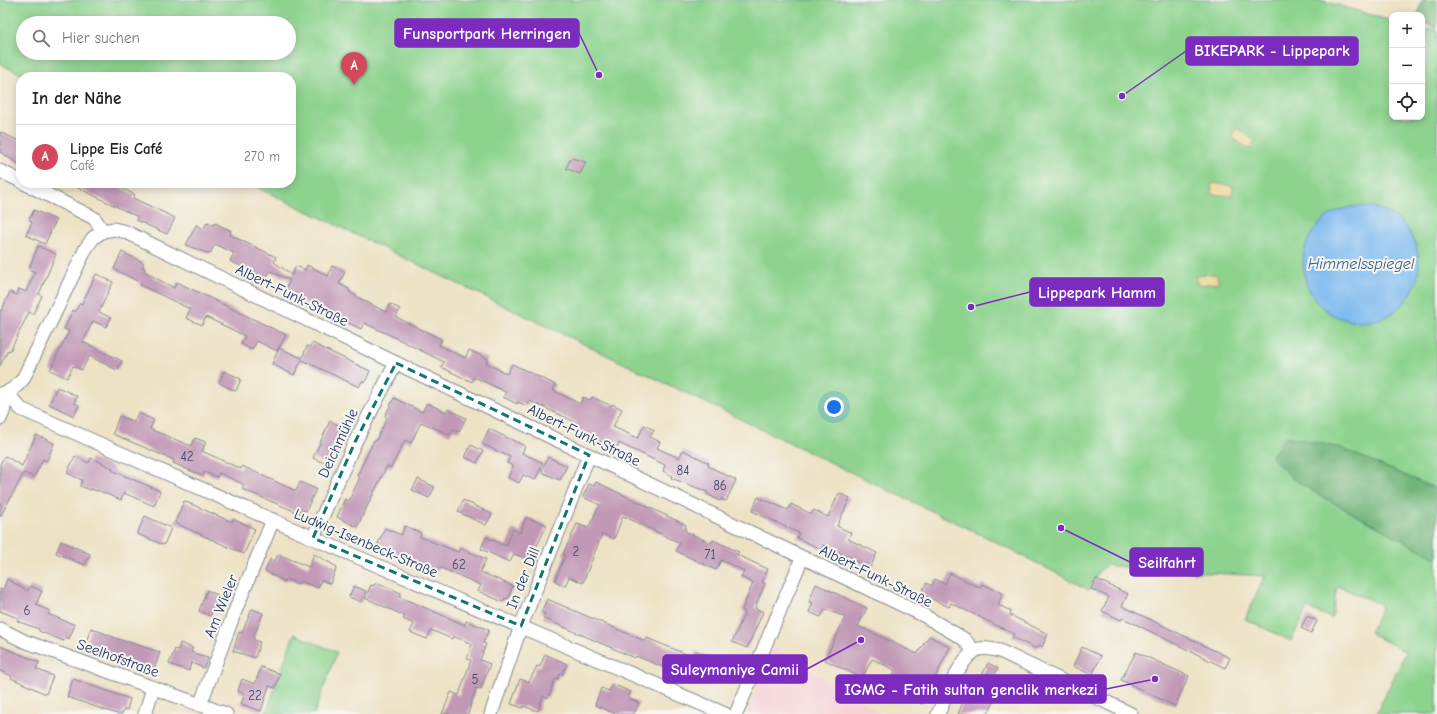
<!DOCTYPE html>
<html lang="de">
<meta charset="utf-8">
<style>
:root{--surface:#fff;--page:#f2f2f2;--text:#222;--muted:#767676;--line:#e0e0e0;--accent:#d1495b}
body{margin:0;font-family:"Comic Neue",sans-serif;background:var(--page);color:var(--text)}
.controls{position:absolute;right:12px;top:12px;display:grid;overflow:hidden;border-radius:8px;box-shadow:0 2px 10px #0003}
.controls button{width:36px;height:36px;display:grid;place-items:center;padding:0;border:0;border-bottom:1px solid var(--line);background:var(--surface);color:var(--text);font:20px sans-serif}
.you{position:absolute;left:834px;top:407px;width:14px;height:14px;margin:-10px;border:3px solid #fff;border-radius:50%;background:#1a73e8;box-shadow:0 0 0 6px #1a73e833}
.badge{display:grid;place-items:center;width:26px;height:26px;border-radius:50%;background:var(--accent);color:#fff;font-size:13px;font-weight:700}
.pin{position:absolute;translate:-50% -33px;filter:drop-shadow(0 1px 2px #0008)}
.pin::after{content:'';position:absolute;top:21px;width:14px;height:12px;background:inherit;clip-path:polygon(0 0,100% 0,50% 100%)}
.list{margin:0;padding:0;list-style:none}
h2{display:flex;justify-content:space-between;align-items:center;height:52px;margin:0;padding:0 16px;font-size:17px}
h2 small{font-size:13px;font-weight:400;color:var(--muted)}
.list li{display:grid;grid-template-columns:26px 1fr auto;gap:12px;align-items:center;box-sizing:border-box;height:64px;padding:0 16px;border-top:1px solid var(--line)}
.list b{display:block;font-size:15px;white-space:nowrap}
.list p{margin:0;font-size:13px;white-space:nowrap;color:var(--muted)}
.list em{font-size:13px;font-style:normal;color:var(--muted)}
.icon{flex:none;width:22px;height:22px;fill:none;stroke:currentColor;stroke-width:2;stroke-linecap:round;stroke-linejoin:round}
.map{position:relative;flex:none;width:1437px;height:714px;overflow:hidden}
.search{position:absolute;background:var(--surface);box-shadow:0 2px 10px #0003;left:16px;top:16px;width:280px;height:44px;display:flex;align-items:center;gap:10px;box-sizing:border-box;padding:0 14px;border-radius:22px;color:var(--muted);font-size:15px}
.panel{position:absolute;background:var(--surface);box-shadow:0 2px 10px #0003;left:16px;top:72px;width:280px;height:116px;border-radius:16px}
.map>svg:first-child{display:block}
.built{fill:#f6cfd7}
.green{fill:#8dd38e;stroke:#548176;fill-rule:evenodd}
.forest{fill:#72b579;stroke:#46726c}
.sand{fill:#eeda9e;stroke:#84847e}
.water{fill:#7dbaf0;stroke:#4c74a7}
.building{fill:#c198b6}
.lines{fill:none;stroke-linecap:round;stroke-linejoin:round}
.minor-casing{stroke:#848892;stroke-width:15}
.minor{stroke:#fff;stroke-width:13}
.marked{fill:none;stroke:#0f766e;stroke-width:3;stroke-dasharray:8 5;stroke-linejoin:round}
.labels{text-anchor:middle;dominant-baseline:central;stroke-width:4;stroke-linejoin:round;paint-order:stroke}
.number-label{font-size:13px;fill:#444974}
.street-label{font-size:15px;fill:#1b2f5e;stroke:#f6f6f2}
.water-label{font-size:16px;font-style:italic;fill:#38598a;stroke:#f6f6f2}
.leader{fill:none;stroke:#7b2cbf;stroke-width:1.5}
.callout-dot{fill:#7b2cbf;stroke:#f6f6f2;stroke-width:1.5}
.callout{fill:#7b2cbf;stroke:#7b2cbf;stroke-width:1.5}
.callout-label{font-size:16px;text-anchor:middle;font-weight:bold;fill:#fff}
</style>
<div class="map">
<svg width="1437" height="714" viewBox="0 0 1437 714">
<rect width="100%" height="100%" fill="#f6f6f2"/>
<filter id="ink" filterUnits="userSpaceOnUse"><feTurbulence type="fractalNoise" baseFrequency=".025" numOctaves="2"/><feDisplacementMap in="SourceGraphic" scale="8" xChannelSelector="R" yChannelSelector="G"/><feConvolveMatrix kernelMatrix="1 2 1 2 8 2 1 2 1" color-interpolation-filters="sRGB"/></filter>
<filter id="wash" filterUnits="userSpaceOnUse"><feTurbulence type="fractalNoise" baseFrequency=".012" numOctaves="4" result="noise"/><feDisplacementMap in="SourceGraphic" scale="16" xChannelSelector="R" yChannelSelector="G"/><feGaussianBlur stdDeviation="0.9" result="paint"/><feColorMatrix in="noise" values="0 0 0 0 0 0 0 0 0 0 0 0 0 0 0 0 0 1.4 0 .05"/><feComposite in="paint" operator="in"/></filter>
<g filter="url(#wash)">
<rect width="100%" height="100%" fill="#eee2c5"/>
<polygon class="built" points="774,647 881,714 746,714"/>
<g class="green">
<path d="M0 0H1320L1392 21V117H1422V30L1437 29V714H1376L1406 652 1370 633 1382 605 1337 586 1332 618 1307 608 1291 641 1245 619 1265 576 1138 569 1107 565 1098 572 1089 590 988 538 248 183H291V77H28L0 64ZM23 23H289V53H23Z"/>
<polygon points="294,634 337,652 314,714 266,714"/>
</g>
<g class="forest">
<polygon points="1422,0 1437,0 1437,27 1422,23 1422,15 1418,15"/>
<polygon points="1286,436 1341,448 1437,489 1437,559 1321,496 1292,478 1271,457"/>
</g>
<g class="sand">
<polygon points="1237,128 1255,141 1249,149 1231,137"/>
<polygon points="1212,183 1233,186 1232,196 1211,194"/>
<polygon points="1217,274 1218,283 1197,285 1196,275"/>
</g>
<circle class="water" cx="1361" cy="264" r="58"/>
<g id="blocks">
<g class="building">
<polygon points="0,132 21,142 21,165 0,152"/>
<polygon points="571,158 586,162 580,174 566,168"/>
<polygon points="68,183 122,183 120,187 135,195 133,198 175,218 167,234 136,220 138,217"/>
<polygon points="34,210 56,220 45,244 26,235 32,222 29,220"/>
<polygon points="207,222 214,225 215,223 231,231 230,235 276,257 274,262 292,275 296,266 305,270 307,265 328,276 332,266 345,272 339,284 349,289 349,291 357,297 386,312 390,304 400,309 396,317 439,338 441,340 439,345 465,358 469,350 488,359 486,363 507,374 512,364 556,385 553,390 580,404 583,397 590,400 592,397 611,406 612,404 622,409 613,427 638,438 644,425 654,430 650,437 660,442 657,448 679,458 683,450 709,463 708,466 736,480 726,501 721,499 720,501 707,494 708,492 671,478 672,476 663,471 665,465 619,443 616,449 574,429 577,423 554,412 530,401 527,406 518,402 517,404 503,397 506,392 474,377 472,382 441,367 444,362 388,334 364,323 361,329 293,296 294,294 285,290 290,280 270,271 266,278 230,261 234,253 215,244 210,254 186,245 196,225 204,229"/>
<polygon points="38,246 56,254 39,294 42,296 33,314 29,312 10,351 8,350 0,366 0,313 10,292 17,295 19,289 26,292 35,272 29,269"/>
<polygon points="122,252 144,263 142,267 145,268 144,271 152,276 174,288 177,282 286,335 277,351 257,341 252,350 247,347 241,344 245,336 206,317 202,325 186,318 190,309 140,285 141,283 114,269"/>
<polygon points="96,274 113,282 99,312 111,318 106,327 93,321 83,342 122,361 117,370 89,356 82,370 73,366 67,378 50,370 69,331 64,329 73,310 75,312 80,303 82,304"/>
<polygon points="312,343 370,371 365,382 362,381 359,387 302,360 294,375 272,364 279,348 302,358 307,346 310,347"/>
<polygon points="224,371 241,379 236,391 219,383"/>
<polygon points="57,387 77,396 74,403 79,405 74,416 49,404"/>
<polygon points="394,398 422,412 427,403 446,412 448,409 466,418 459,432 453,429 450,435 421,422 411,443 405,440 391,468 387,466 357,527 337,517 345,499 349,501 360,477 357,476 374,440 376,441 387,418 385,416"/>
<polygon points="138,413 154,420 150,429 191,446 195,438 206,442 202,451 241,469 242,466 296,491 300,482 316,489 306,511 303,510 301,514 242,489 244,485 241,483 219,473 217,477 204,472 203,476 173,463 174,460 113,434 119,416 134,422"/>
<polygon points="330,421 347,429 333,459 322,462 313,458"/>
<polygon points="489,429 525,446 522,453 543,463 535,480 523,475 519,483 508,478 513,466 507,463 510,457 482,444"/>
<polygon points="36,435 54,443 47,461 43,459 34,477 24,473 0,517 0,464 5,456 22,466"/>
<polygon points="471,445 483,451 477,463 465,457"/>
<polygon points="75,456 89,463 91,458 113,468 112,470 118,473 160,491 154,506 124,493 121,500 97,490 97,491 91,489 90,490 80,486 82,480 67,473"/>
<polygon points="548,457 567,466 560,480 541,472"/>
<polygon points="418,479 435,487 429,498 412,490"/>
<polygon points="596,482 686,525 685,530 687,532 711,543 713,540 739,552 737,555 768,569 762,582 765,583 755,608 763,612 747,648 732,642 745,612 742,610 753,583 741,577 744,571 721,560 716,570 676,551 680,543 623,516 614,539 602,534 583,583 569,577 565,586 555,581 565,555 563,554 577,524 588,528 600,505 583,497 589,484 594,486"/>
<polygon points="839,493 850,498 837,526 851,533 848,539 877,553 870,568 823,545 821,549 797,538 799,533 752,511 758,497 788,510 791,504 811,514 814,510 828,517"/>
<polygon points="463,500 492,514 486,525 458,512"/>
<polygon points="184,501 232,522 233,519 255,529 244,554 175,523"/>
<polygon points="145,516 171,528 164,545 137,534"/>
<polygon points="526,517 547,525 530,560 514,554 510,562 481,549 486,537 506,546 513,529 520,533"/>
<polygon points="405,526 421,533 420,537 458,552 460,548 486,559 480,572 513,586 508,599 505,598 503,602 478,591 481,585 439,567 436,573 376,548 385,528 401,535"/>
<polygon points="61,541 90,554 85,565 56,553"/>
<polygon points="278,554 309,567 314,554 337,567 330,584 321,580 318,588 300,581 299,584 286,579 285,582 265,571 270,559 275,561"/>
<polygon points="950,573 974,585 980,587 982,584 1003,593 998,605 1011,611 1010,615 1048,634 1042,647 1039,645 1037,649 1012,637 1014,634 951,603 949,607 921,594 926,583 932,586 935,579 945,584"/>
<polygon points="7,579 28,591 30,586 42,591 36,605 50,611 48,614 75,625 69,639 65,637 64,641 51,636 39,631 39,629 17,621 18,618 0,611 0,589 3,590"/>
<polygon points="1096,579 1128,594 1122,606 1230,658 1225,668 1123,618 1121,620 1102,611 1109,597 1091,589"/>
<polygon points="376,582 401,593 399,597 421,606 465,625 466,621 489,630 483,643 486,644 480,660 490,664 481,689 476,688 468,714 442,714 451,692 459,695 471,660 467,659 472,644 453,636 452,639 431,630 427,639 410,632 414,624 403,619 405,616 365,598 371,585 374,586"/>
<polygon points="816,584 867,608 858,626 917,654 929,636 950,647 922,704 887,687 895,670 872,659 862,678 825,660 845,617 825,609 821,617 809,612 813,603 809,602"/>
<polygon points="354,586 366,591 361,602 349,597"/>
<polygon points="207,590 224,598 218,613 213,610 210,616 199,611"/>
<polygon points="547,599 645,641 647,638 693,657 696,651 727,664 720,681 680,665 677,673 636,656 635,658 543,618 545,614 541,612"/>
<polygon points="252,609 263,613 254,636 254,640 260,642 255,658 233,651 239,632 242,633"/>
<polygon points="1307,616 1317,621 1311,633 1301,628"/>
<polygon points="91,628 118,639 160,652 153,673 138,668 139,666 129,662 130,661 85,645"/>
<polygon points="180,643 193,648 191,652 208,658 204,668 191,663 189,671 169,664 175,649 178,650"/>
<polygon points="0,646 39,662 36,669 53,676 46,694 11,678 12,676 0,671"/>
<polygon points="1082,647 1101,656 1092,675 1073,666"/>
<polygon points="1136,652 1189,676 1175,706 1121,680"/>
<polygon points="545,654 567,664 562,675 560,674 557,680 555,679 548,698 543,696 538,711 523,706 523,708 511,704 520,679 529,682 537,666 540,667"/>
<polygon points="988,663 998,668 987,692 997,696 988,714 958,714 974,676 980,679"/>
<polygon points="261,667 280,674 275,688 269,686 261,711 241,704 245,694 238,691 242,679 255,684"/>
<polygon points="73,679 130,699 127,710 124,709 122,714 117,714 67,697"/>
<polygon points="612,684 631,692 628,698 639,703 634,714 616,714 595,705 601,688 609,691"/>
</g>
</g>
</g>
<g filter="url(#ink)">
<use href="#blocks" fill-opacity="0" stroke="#848892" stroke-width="1"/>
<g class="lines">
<defs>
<g id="minor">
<polyline points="0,171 21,181"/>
<polyline points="24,183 94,218 103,231"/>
<polyline points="103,231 114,229 126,232 396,363 923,615 964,639 974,651"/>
<polyline points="7,393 21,409 313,538 725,714"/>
<path d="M0 394C11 392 16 387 23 379L86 248 93 238 103 231"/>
<polyline points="0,419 3,412 7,393"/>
<polyline points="313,538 355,442 396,363"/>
<polyline points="0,629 24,641 226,714"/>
<polyline points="200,705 235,611 273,520"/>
<polyline points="145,714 153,688"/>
<polyline points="491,714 521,626 589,455"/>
<polyline points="736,714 802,558"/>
<path d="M938 714C946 697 961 654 979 649 986 647 994 650 1000 651L1131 714"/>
</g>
</defs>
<use href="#minor" class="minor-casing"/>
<use href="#minor" class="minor"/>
</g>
</g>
<path class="marked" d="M396 363 589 455 521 626 313 538 355 442Z"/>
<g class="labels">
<g class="number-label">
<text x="187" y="456">42</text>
<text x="683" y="470">84</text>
<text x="720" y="485">86</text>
<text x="576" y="551">2</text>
<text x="710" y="554">71</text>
<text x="459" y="564">62</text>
<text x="27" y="610">6</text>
<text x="475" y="679">5</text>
<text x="255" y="695">22</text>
</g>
<g class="street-label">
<text transform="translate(292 295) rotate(26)">Albert-Funk-Straße</text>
<text transform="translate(584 435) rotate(26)">Albert-Funk-Straße</text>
<text transform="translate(338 443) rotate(-65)">Deichmühle</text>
<text transform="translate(366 543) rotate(23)">Ludwig-Isenbeck-Straße</text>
<text transform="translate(876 576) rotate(26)">Albert-Funk-Straße</text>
<text transform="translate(523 578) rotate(-68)">In der Dill</text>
<text transform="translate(221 606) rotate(-68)">Am Wieler</text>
<text transform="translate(118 658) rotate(20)">Seelhofstraße</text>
</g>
<g class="water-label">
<text x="1361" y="264">Himmelsspiegel</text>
</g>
</g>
<path class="leader" d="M599 75L579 33M1122 96L1186 51M971 307L1030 292M1061 528L1130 562M861 640L807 669M1155 679L1106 689"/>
<g class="callout-dot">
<circle cx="599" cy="75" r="4"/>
<circle cx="1122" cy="96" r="4"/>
<circle cx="971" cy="307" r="4"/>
<circle cx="1061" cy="528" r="4"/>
<circle cx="861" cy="640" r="4"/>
<circle cx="1155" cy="679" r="4"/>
</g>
<g class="callout">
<rect x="395" y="19" width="184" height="28" rx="4"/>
<rect x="1186" y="37" width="172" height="28" rx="4"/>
<rect x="1030" y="278" width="134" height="28" rx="4"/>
<rect x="1130" y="548" width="73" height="28" rx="4"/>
<rect x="663" y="655" width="144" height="28" rx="4"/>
<rect x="836" y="675" width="270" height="28" rx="4"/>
</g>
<g class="callout-label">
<text x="487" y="39">Funsportpark Herringen</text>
<text x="1272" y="56">BIKEPARK - Lippepark</text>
<text x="1097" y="298">Lippepark Hamm</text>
<text x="1167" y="568">Seilfahrt</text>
<text x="735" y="675">Suleymaniye Camii</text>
<text x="971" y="695">IGMG - Fatih sultan genclik merkezi</text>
</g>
</svg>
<div class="controls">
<button>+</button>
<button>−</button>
<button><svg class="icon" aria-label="locate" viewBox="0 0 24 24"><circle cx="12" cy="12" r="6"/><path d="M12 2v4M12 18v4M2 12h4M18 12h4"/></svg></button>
</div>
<div class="you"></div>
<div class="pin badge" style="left:354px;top:85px">A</div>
<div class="search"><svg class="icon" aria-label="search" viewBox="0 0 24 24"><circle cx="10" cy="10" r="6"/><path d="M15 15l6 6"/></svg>Hier suchen</div>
<section class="panel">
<h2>In der Nähe<small></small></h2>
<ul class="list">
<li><span class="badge">A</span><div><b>Lippe Eis Café</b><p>Café</p></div><em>270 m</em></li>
</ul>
</section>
</div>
